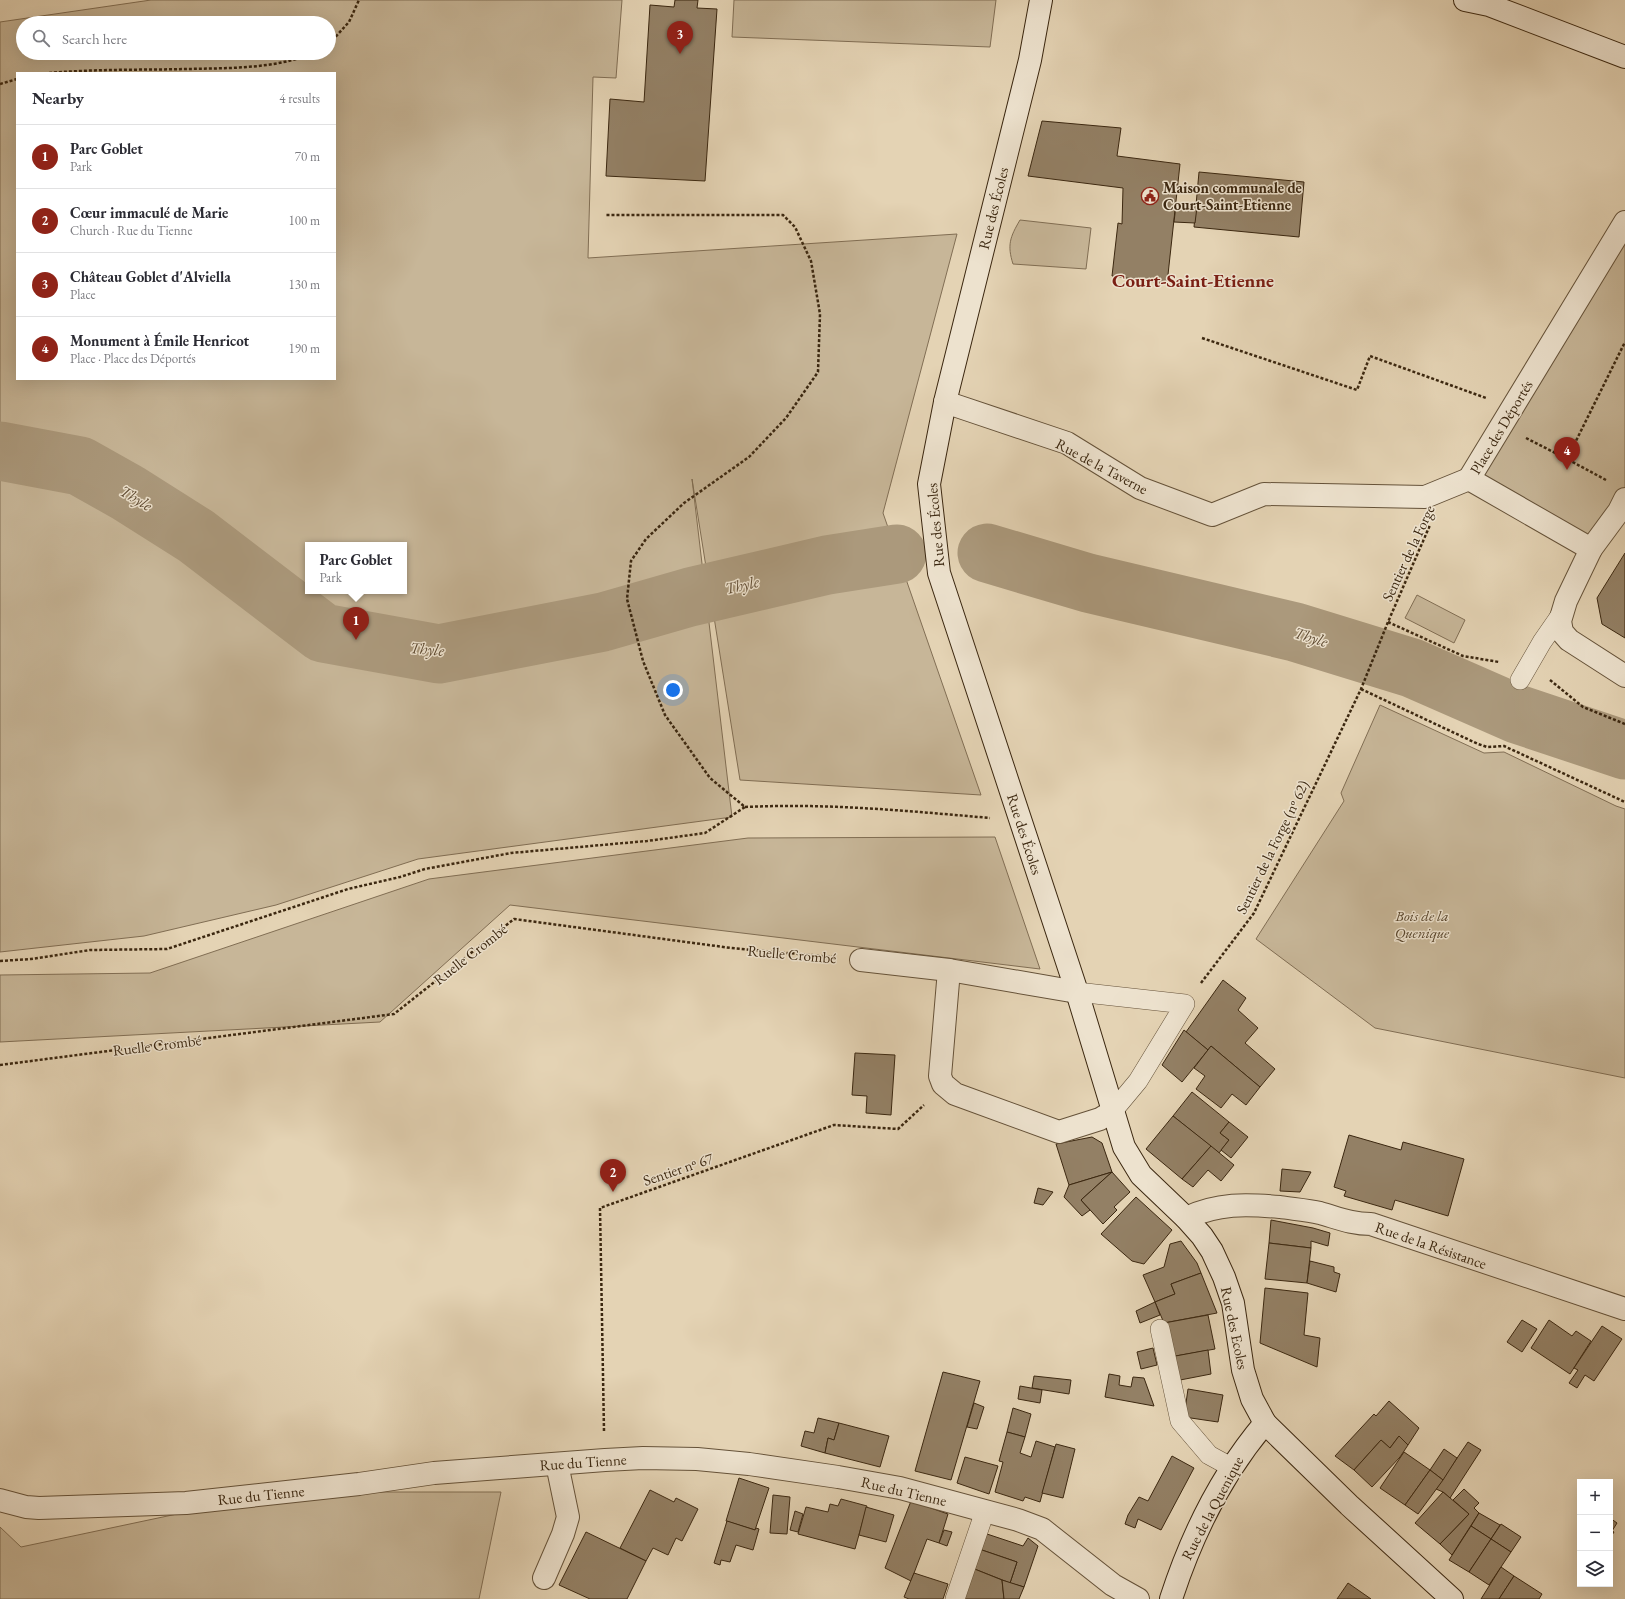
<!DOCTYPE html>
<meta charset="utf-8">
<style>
:root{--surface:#fff;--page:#f7f7f7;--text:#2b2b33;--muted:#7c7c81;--line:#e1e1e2;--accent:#8f2418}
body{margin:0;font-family:"EB Garamond",serif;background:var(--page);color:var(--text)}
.controls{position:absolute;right:12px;bottom:12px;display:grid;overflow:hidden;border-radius:0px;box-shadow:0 4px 16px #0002}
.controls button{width:36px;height:36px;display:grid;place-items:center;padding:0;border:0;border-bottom:1px solid var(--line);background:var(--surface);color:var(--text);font:20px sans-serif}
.you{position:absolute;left:673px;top:690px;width:14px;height:14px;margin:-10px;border:3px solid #fff;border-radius:50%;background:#1a73e8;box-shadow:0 0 0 6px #1a73e833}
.badge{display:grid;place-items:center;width:26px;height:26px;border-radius:50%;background:var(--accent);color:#fff;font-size:13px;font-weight:700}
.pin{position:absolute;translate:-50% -33px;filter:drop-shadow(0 1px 2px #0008)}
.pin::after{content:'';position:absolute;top:21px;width:14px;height:12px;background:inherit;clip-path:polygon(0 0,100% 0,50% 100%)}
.popup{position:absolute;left:305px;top:542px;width:102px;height:52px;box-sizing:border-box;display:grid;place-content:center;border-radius:0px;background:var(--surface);filter:drop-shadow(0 1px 3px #0005);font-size:13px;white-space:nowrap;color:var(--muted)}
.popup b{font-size:15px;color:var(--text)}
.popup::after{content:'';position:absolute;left:50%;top:100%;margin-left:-8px;border:8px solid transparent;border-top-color:var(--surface)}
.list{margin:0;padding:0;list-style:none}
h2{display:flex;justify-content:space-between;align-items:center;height:52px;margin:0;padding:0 16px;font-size:17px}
h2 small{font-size:13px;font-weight:400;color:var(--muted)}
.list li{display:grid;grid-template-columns:26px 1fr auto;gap:12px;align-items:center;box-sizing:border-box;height:64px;padding:0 16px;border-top:1px solid var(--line)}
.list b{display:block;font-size:15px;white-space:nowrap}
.list p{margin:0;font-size:13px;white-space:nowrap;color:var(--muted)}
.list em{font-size:13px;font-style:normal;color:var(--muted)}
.icon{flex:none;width:22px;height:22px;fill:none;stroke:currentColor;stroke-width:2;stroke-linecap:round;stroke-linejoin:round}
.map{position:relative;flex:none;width:1625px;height:1599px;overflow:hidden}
.search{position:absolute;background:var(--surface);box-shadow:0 4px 16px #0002;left:16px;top:16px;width:320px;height:44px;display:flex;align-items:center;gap:10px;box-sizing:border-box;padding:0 14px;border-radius:22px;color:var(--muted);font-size:15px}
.panel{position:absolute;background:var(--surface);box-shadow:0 4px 16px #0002;left:16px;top:72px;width:320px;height:308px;border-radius:0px}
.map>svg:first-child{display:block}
.green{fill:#c7b698;stroke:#816e54;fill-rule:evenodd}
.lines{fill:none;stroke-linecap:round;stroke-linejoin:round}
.river{stroke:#ab997c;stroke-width:59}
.building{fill:#938065;stroke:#3b2710}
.lane-casing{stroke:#655239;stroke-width:20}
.street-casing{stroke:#655239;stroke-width:24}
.secondary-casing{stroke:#3b2710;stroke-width:24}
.path{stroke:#3b2710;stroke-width:2.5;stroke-dasharray:3 2;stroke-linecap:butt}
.lane{stroke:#ede2ce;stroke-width:19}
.street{stroke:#ede2ce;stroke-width:22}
.secondary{stroke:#ede2ce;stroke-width:22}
.labels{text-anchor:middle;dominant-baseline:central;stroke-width:3;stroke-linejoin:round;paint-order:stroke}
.poi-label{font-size:15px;font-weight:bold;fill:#3b2710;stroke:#ede2ce;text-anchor:start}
.street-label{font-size:15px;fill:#3b2710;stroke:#ede2ce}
.park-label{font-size:15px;font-style:italic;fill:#57442b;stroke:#ede2ce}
.water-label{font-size:16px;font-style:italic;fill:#5d4930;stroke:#ede2ce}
.district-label{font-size:19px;font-weight:bold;fill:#7a1f14;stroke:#ede2ce}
</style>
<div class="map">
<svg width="1625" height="1599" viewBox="0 0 1625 1599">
<rect width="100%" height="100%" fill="#e4d3b4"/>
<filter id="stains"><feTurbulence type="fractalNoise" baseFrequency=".005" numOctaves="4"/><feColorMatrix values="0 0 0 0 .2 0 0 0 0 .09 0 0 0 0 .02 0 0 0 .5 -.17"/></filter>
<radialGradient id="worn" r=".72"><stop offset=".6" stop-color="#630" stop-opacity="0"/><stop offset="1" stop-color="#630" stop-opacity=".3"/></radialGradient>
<g class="green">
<path d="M151 0H622L616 78 593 77 588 258 957 234 883 513 981 795 740 780 692 479 732 817 418 859 276 905 144 936 0 952V22ZM23 23H329V53H23ZM17 73H335V379H17ZM308 545H404V591H308Z"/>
<polygon points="734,0 996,0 990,47 732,37"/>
<path d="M1020 220 1091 228 1086 269 1013 264C1007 245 1010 237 1020 220Z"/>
<polygon points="1625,222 1625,499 1591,549 1469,479"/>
<polygon points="1417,595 1465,620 1454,643 1405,618"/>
<polygon points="1380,705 1484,753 1504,752 1616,806 1625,809 1625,1078 1375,1028 1256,939 1344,801 1341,793"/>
<polygon points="995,837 1040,969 510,905 380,1022 0,1042 0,975 150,973 429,879 748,838"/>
<polygon points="281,1492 501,1492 479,1599 0,1599 0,1527 21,1547"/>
</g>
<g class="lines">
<g class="river">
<polyline points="0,451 80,466 128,493 196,536 323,633 439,654 603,622 690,597 827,565 897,554"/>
<polyline points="987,553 1088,583 1295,632 1412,668 1517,714 1625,750"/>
</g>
</g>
<g class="building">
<polygon points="675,0 698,0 697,8 717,9 705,181 606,176 610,99 644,102 650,5 674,7"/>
<polygon points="1042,121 1121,128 1117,156 1180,164 1167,284 1112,276 1118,223 1122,224 1123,188 1028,176"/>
<polygon points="1199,172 1304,182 1299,237 1194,227"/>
<polygon points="1176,205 1197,207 1195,223 1174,222"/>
<polygon points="1625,553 1625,638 1602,624 1597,598"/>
<polygon points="1223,980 1246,998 1238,1010 1258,1028 1245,1043 1275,1069 1260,1087 1211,1046 1208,1050 1186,1032"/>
<polygon points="1184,1030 1208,1050 1182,1082 1162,1065"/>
<polygon points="1211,1046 1260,1087 1246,1105 1232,1094 1221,1108 1196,1089 1205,1076 1194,1068"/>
<polygon points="855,1053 895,1055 891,1115 866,1113 867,1096 852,1095"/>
<polygon points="1192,1092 1229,1122 1220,1133 1229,1140 1219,1153 1173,1116"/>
<polygon points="1173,1116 1211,1146 1182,1179 1146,1149"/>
<polygon points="1229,1122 1248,1137 1231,1158 1221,1150 1229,1140 1220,1133"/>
<polygon points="1349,1135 1401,1150 1403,1142 1464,1159 1448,1216 1395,1200 1392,1210 1344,1196 1346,1191 1334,1187"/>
<polygon points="1092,1137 1102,1143 1112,1172 1069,1185 1056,1144"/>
<polygon points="1211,1146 1234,1165 1221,1181 1208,1170 1193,1187 1182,1179"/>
<polygon points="1282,1169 1311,1172 1300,1192 1280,1191"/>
<polygon points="1112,1172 1081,1200 1090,1210 1082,1216 1064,1197 1069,1185"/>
<polygon points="1112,1172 1130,1192 1114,1207 1117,1210 1103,1224 1081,1200"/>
<polygon points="1038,1188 1053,1192 1043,1205 1034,1203"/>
<polygon points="1136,1197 1172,1230 1144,1264 1132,1261 1101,1234"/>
<polygon points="1271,1220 1313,1228 1330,1233 1328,1246 1311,1241 1311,1248 1269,1243"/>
<polygon points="1181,1241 1197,1263 1201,1273 1171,1284 1175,1294 1155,1302 1143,1275 1164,1267 1170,1244"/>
<polygon points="1269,1243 1311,1248 1307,1283 1265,1279"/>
<polygon points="1310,1261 1334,1267 1334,1272 1340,1274 1336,1292 1307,1283"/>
<polygon points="1201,1273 1217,1313 1164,1323 1155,1302 1175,1294 1171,1284"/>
<polygon points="1265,1288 1308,1293 1304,1335 1320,1338 1317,1367 1260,1343"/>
<polygon points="1155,1302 1160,1315 1140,1323 1136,1311"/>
<polygon points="1208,1315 1215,1349 1170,1357 1164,1323"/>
<polygon points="1522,1320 1537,1329 1522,1352 1507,1342"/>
<polygon points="1549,1320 1572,1336 1576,1331 1591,1341 1570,1374 1531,1348"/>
<polygon points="1602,1326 1622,1339 1594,1381 1585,1375 1577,1388 1569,1383 1578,1370 1574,1368"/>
<polygon points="1153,1348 1157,1365 1141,1369 1137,1352"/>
<polygon points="1208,1350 1211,1374 1175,1381 1170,1357"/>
<polygon points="943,1372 980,1381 951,1480 915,1471"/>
<polygon points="1109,1374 1120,1376 1119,1385 1131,1387 1133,1377 1144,1378 1154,1406 1105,1397"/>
<polygon points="1034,1376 1071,1380 1069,1394 1032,1388"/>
<polygon points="1020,1386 1042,1390 1040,1403 1018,1399"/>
<polygon points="1188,1389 1223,1395 1218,1422 1184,1417"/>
<polygon points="1389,1401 1419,1428 1408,1445 1399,1436 1390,1448 1381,1440 1354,1470 1335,1456 1374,1414 1376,1416"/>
<polygon points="974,1403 984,1407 977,1429 967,1427"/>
<polygon points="1013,1408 1031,1414 1025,1437 1007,1432"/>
<polygon points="818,1418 839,1423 834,1440 828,1438 825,1453 801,1446 805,1431 814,1433"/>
<polygon points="839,1423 889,1436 880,1467 825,1453 828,1438 834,1440"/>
<polygon points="1007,1432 1025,1437 1020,1453 1031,1457 1036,1441 1055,1447 1040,1502 1025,1497 1023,1501 995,1492 1003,1462 999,1461"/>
<polygon points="1399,1436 1408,1445 1400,1457 1372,1487 1354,1470 1381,1440 1390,1448"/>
<polygon points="1468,1442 1481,1450 1450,1498 1443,1492 1436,1489"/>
<polygon points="1056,1444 1075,1449 1063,1498 1042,1493"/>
<polygon points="1444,1449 1457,1458 1443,1480 1430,1470"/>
<polygon points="1404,1452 1430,1470 1405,1505 1380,1488"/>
<polygon points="1172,1456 1194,1468 1161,1530 1138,1519 1135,1528 1125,1524 1128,1515 1139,1497 1148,1501"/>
<polygon points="965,1457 998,1466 989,1494 957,1483"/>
<polygon points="1430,1470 1443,1480 1418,1514 1405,1505"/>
<polygon points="739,1478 769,1488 755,1530 726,1521"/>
<polygon points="1464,1489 1479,1503 1474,1508 1479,1513 1452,1555 1440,1544 1469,1514 1453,1500"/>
<polygon points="650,1490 674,1502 676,1498 698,1509 682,1541 676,1538 668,1555 653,1548 646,1561 620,1548"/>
<polygon points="1443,1492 1469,1514 1440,1544 1415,1523"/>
<polygon points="773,1495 790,1497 787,1534 770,1533"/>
<polygon points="841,1499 867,1506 855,1549 798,1534 806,1507 828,1512 830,1504 838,1506"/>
<polygon points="911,1501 948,1514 939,1543 927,1539 911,1581 885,1568"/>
<polygon points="866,1507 894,1515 886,1542 859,1535"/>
<polygon points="795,1511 803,1514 798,1532 790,1530"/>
<polygon points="1479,1513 1500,1525 1491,1539 1471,1526"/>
<polygon points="1610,1518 1617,1523 1612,1531 1614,1532 1610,1538"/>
<polygon points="727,1521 755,1530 756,1528 759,1529 753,1550 736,1545 730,1562 721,1560 720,1565 714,1563"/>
<polygon points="1501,1524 1521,1537 1511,1552 1491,1539"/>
<polygon points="1471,1526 1491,1539 1469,1572 1449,1560"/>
<polygon points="944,1530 952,1532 947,1546 939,1543"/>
<polygon points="586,1532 646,1561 627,1599 590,1599 559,1585"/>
<polygon points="984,1533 1023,1546 1028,1538 1038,1546 1024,1587 1010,1583 1017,1562 979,1549"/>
<polygon points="1491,1539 1511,1552 1489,1585 1469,1572"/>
<polygon points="979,1549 1017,1562 1010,1583 972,1568"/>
<polygon points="1501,1567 1514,1576 1499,1599 1481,1599"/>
<polygon points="972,1568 1002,1580 1004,1599 961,1599"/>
<polygon points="914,1573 948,1584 943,1599 909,1599 904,1597"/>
<polygon points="1514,1576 1542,1594 1539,1599 1499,1599"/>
<polygon points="1002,1580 1024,1587 1019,1599 1004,1599"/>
<polygon points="1348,1583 1371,1599 1337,1599"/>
</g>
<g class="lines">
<defs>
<g id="lane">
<polyline points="1520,680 1542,642 1560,616"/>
<polyline points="1077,992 1185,1004 1138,1081 1113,1111"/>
<polyline points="1160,1329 1180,1421 1209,1455 1231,1467"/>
<polyline points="955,1599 985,1511"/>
</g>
<g id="street">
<polyline points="945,402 1067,443 1140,488 1212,515 1264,494 1425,497 1469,479"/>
<polyline points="1469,479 1625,222"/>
<polyline points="1469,479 1591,549"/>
<polyline points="1625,499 1619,511 1591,549 1566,601 1560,621 1562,632 1569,640 1625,676"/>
<polyline points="861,960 949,970 1077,992"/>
<polyline points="949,970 940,1076 943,1084 955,1094 1059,1132 1100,1119 1113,1111"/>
<path d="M1186 1218C1218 1203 1246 1204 1280 1207 1293 1209 1307 1210 1320 1213 1338 1218 1351 1224 1371 1224L1625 1309"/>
<polyline points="0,1500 26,1507 39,1508 186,1503 359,1484 434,1473 605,1460 643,1458 697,1459 749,1464 838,1477 900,1488 1018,1520 1042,1529 1113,1585 1138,1599"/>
<polyline points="544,1578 563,1534 568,1517 557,1464"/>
</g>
<g id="secondary">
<polyline points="1041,0 1030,60 945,402 929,484 939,573 1077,992 1124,1147 1141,1175 1186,1218 1202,1236 1212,1251 1224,1277 1233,1303 1243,1370 1252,1399 1265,1423 1349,1505 1452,1599"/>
<polyline points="1465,0 1489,5 1625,57"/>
<path d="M1171 1599C1192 1534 1221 1475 1265 1423"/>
</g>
</defs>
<use href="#lane" class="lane-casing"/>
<use href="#street" class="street-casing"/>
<use href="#secondary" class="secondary-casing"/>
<g class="path">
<polyline points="329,44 349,22 359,0"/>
<path d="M49 73C95 69 142 70 188 69 230 68 274 69 314 53"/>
<polyline points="0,84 17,79"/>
<polyline points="1202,338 1357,390 1370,356 1486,398"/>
<polyline points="1526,438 1567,459"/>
<polyline points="1606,480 1567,459 1625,342"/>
<polyline points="1388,622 1463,656 1499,662"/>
<polyline points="1550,680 1583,707 1625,724"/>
<polyline points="1361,689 1478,744 1487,747 1504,746 1625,802"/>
<path d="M745 807C827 803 909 811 990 818"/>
<polyline points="0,961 31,959 90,950 167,949 348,889 400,877 425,869 511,853 647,841 705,833 745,807 710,778 665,715 643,661 627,599 631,561 646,539 684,503 749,457 786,418 818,372 820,314 811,261 795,227 783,215 606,215"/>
<polyline points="1201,983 1254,913 1361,689 1388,622 1430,525"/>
<polyline points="0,1065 394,1014 514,919 731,948 833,957"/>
<polyline points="604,1431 600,1208 834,1125 898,1129 924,1105"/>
</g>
<use href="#lane" class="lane"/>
<use href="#street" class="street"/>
<use href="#secondary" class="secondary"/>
</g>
<defs>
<symbol id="civic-ring" viewBox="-11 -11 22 22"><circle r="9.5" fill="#ede2ce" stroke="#8f2418" stroke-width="1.5"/><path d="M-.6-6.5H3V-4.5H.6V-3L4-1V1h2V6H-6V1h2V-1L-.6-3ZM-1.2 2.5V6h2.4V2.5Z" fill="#8f2418"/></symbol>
</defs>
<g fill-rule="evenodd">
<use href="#civic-ring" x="1140" y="186" width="20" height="20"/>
</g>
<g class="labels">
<g class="poi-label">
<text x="1163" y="187">Maison communale de<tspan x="1163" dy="17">Court-Saint-Etienne</tspan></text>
</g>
<g class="street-label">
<text transform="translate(993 208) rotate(-76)">Rue des Écoles</text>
<text transform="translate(1501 427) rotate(-59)">Place des Déportés</text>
<text transform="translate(1102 466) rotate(28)">Rue de la Taverne</text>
<text transform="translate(935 525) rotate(-95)">Rue des Écoles</text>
<text transform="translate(1408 553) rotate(-65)">Sentier de la Forge</text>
<text transform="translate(1025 834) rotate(72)">Rue des Écoles</text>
<text transform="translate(1272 847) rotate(-64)">Sentier de la Forge (nᵒ 62)</text>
<text transform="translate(470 954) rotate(-38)">Ruelle Crombé</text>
<text transform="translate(792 954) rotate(5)">Ruelle Crombé</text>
<text transform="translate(157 1045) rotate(-7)">Ruelle Crombé</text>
<text transform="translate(678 1169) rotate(-19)">Sentier nᵒ 67</text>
<text transform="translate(1431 1245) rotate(19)">Rue de la Résistance</text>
<text transform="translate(1235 1328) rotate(78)">Rue des Ecoles</text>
<text transform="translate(583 1462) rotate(-4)">Rue du Tienne</text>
<text transform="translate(904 1491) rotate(13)">Rue du Tienne</text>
<text transform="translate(261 1495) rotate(-6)">Rue du Tienne</text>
<text transform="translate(1212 1508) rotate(-62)">Rue de la Quenique</text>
</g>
<g class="park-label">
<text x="1422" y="915">Bois de la<tspan x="1422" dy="17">Quenique</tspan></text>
</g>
<g class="water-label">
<text transform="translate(136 498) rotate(31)">Thyle</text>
<text transform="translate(742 585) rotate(-13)">Thyle</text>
<text transform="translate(1311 637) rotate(17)">Thyle</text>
<text transform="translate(427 649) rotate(5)">Thyle</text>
</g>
<g class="district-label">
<text x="1193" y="280">Court-Saint-Etienne</text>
</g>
</g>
<rect width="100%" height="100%" filter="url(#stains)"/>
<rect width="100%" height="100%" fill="url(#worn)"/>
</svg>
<div class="controls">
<button>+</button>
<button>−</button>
<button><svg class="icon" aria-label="layers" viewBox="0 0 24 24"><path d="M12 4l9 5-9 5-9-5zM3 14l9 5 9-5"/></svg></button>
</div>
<div class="you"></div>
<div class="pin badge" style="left:356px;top:640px">1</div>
<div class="popup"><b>Parc Goblet</b>Park</div>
<div class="pin badge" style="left:613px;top:1192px">2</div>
<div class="pin badge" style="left:680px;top:54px">3</div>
<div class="pin badge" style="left:1567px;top:470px">4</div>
<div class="search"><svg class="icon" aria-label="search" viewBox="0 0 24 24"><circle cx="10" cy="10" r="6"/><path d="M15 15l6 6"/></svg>Search here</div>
<section class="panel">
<h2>Nearby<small>4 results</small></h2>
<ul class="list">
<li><span class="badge">1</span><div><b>Parc Goblet</b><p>Park</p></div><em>70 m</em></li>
<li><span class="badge">2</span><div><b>Cœur immaculé de Marie</b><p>Church · Rue du Tienne</p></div><em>100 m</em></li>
<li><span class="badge">3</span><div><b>Château Goblet d'Alviella</b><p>Place</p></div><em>130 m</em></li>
<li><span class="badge">4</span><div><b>Monument à Émile Henricot</b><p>Place · Place des Déportés</p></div><em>190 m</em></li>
</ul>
</section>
</div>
